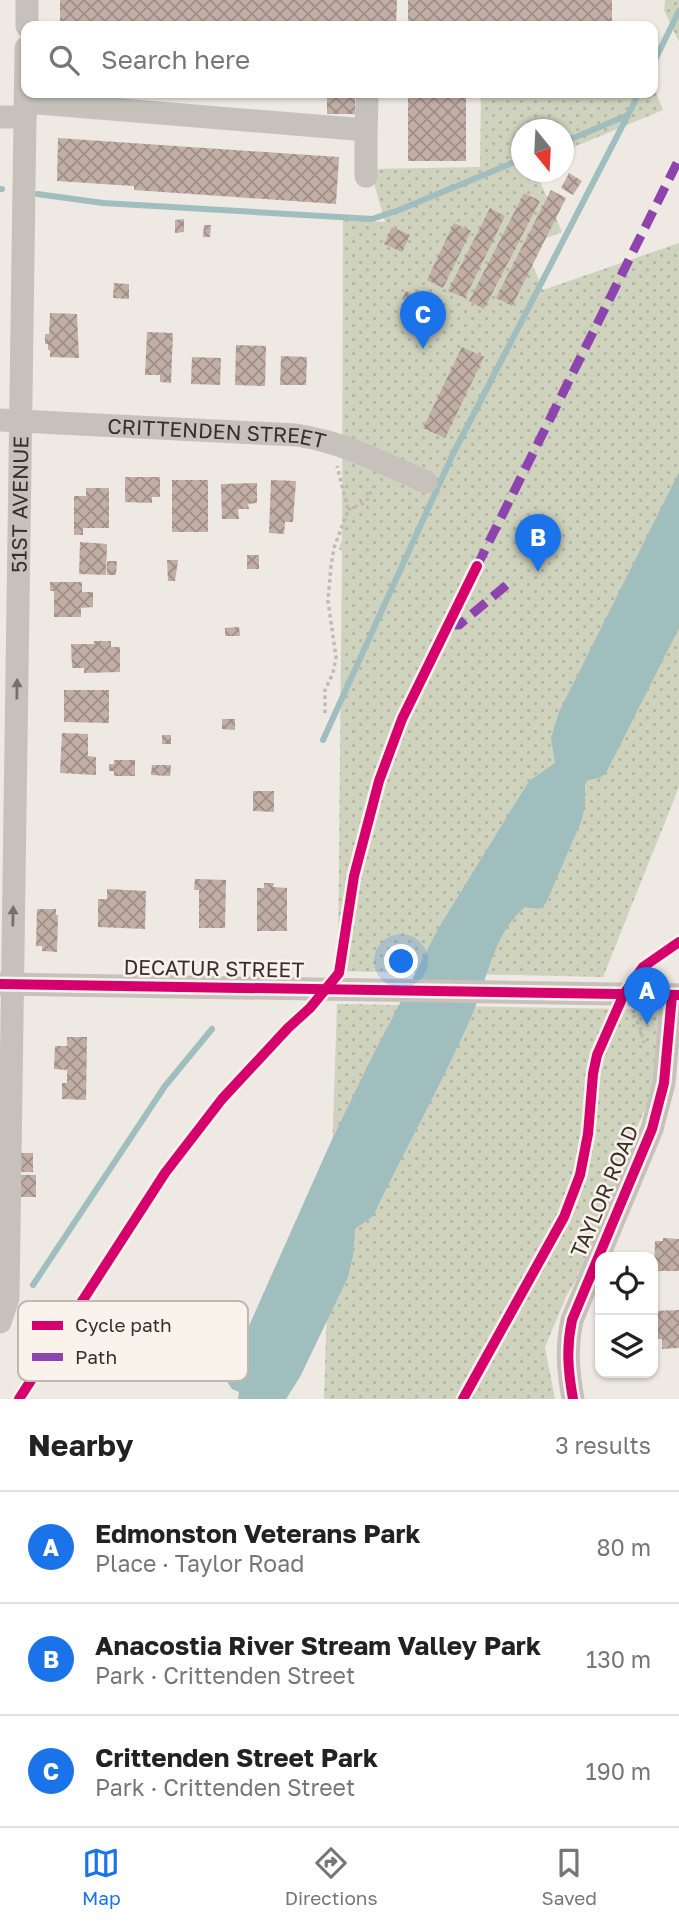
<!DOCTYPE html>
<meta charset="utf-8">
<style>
:root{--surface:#fff;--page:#f6f6f6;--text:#222;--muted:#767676;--line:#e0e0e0;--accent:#1a73e8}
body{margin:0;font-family:"Golos Text",sans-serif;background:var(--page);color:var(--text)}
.controls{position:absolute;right:21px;bottom:21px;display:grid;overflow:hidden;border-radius:14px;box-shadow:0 2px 5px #0004}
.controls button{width:63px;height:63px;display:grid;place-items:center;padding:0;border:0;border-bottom:2px solid var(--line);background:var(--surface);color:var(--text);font:35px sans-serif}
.compass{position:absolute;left:511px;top:119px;width:63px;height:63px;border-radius:50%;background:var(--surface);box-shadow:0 2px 5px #0004;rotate:162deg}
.you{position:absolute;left:402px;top:962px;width:24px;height:24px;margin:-18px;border:5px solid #fff;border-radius:50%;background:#1a73e8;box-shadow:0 0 0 10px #1a73e833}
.badge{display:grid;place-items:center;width:46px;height:46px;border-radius:50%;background:var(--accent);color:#fff;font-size:23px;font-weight:700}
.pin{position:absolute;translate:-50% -58px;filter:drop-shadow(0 2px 4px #0008)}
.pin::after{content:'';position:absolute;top:37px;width:24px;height:21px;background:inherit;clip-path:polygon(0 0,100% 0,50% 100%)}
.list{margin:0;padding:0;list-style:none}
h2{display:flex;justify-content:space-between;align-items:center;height:91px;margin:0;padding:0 28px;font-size:30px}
h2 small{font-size:23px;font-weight:400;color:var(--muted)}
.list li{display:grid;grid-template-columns:46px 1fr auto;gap:21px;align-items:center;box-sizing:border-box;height:112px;padding:0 28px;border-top:2px solid var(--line)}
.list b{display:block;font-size:26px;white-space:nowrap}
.list p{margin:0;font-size:23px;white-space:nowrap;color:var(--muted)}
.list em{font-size:23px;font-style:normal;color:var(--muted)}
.icon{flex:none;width:38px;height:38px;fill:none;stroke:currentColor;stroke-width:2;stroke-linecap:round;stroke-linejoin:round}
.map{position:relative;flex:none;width:679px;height:1399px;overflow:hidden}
.search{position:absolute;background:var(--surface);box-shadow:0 2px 5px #0004;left:21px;right:21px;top:21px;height:77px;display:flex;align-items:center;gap:18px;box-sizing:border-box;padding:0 24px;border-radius:14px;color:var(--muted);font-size:26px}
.sheet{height:427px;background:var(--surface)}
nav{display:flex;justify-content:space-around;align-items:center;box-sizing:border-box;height:98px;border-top:2px solid var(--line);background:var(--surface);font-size:19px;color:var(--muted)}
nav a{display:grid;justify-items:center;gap:4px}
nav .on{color:var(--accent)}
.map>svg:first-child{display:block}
.park{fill:url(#park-dots)}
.water{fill:#a0bebe}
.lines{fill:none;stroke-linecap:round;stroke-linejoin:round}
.stream{stroke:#a0bebe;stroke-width:6}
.building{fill:url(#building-cross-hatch)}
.path{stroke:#c0bab4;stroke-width:3.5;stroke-dasharray:3.5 3.5;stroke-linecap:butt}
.minor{stroke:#c7c1bc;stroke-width:23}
.quiet{stroke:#8e44ad;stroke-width:9;stroke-dasharray:18 9;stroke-linecap:butt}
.cycleway-casing{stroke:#faf3eb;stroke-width:15}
.cycleway{stroke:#d6006c;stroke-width:10}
.oneway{fill:#78706c}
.labels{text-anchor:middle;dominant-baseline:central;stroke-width:5;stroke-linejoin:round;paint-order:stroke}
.street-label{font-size:21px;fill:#382e2a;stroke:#faf3eb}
.key{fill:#faf3eb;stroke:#c0b8b1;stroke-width:2}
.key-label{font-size:19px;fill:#382e2a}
</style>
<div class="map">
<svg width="679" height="1399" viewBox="0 0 679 1399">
<defs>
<pattern id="park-dots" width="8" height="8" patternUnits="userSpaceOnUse" patternTransform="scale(1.75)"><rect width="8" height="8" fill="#cfd3be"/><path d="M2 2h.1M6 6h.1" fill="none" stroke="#b2b5a3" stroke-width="1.8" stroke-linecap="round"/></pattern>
<pattern id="building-cross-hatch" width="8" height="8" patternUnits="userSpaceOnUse" patternTransform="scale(1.75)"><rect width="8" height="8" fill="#c1aea5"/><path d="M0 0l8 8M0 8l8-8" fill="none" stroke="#9e8e87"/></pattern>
</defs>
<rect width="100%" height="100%" fill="#eee9e3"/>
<g class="park">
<polygon points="665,0 679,0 679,42 664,10"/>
<polygon points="653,85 663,110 564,151 564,130 522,130 522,172 536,172 562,232 525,246 543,290 679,243 679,787 603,977 338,971 342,551 339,549 342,539 343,220 385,222 370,169 480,167 481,93 653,93"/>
<polygon points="337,1004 679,1010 679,1031 624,1157 617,1190 593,1250 566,1297 545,1347 555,1399 324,1399"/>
</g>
<path class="water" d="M679 472V628L607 771 600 778 588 780 585 784V806L581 822 546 903 539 909 525 907C493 934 488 978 472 1015 442 1084 405 1149 373 1216L355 1229 353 1256 348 1277 300 1377 286 1399H238L239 1392 232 1389 228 1383 232 1364 329 1146 367 1067 438 929 529 781 555 763 551 738 559 712Z"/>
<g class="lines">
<g class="stream">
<polyline points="653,64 679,11"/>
<polyline points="564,142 628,115 639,93"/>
<polyline points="0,189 2,189"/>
<polyline points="37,194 103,203 372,219 399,210 522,159"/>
<polyline points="323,740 452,456 628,115"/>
<polyline points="33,1285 165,1086 212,1029"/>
</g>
</g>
<g class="building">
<polygon points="60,0 397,0 396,26 60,26"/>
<rect x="408" y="0" width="204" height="26"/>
<rect x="327" y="93" width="28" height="21"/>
<rect x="408" y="93" width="58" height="68"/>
<polygon points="58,138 339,157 336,204 134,190 134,186 57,181"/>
<polygon points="569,173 582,181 573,195 561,188"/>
<polygon points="551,190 566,198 512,306 496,298"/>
<polygon points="524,193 540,201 484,309 469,301"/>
<polygon points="490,208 505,216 465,298 448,291"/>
<polygon points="184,219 184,232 175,233 175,220"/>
<polygon points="454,223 471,231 443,288 427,280"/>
<polygon points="204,225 211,225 210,237 203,237"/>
<polygon points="392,227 410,235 402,252 384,244"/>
<polygon points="114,283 129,284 129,299 113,298"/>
<polygon points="406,291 427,302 424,309 402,299"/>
<polygon points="50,313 77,314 79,358 50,357 50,350 48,350 48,344 45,344 45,334 49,334"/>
<polygon points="147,332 173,333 171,383 160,382 160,375 145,375"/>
<polygon points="236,345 266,346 265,386 235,385"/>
<polygon points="462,347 484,357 445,438 423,428"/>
<polygon points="281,356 307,357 306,385 280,385"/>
<polygon points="192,357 221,358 220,385 191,384"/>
<polygon points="125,477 160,477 160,497 152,497 152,503 125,502"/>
<rect x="172" y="480" width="36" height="52"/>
<polygon points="271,480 296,481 293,522 285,522 284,534 269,533"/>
<polygon points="257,483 257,503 248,504 249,509 238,509 239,519 222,519 221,484"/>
<polygon points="86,488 109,488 109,528 83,528 83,535 74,535 74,496 86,496"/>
<polygon points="80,542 107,544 106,575 79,574"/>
<rect x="247" y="555" width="12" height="14"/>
<polygon points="167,560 178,560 175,581 168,581"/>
<polygon points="107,561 117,561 116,575 107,575"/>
<polygon points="50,582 82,582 82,592 93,592 93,607 81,608 81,617 54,617 54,591 50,591"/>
<polygon points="239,627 240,636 225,636 225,628"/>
<polygon points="94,641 111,641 111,647 120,647 120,672 84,673 84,668 72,668 71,644 94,644"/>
<polygon points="64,690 109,690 109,723 64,722"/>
<polygon points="222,719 235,719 235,730 222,729"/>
<polygon points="62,733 88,734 88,756 96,757 96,775 60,773"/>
<rect x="162" y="735" width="9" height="9"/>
<polygon points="114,760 135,760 135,776 114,776 114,771 109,771 109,764 114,764"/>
<polygon points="152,765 171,765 170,776 151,775"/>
<polygon points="253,791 274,791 274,812 253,811"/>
<polygon points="195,879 226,880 225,928 199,928 199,890 194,890"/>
<polygon points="264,883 274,883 273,887 287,888 287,931 257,931 257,888 264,888"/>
<polygon points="107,889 146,891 145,929 98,927 98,899 107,899"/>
<polygon points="37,909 56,909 56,915 58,915 57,952 42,951 42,946 36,946"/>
<polygon points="67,1037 87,1037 86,1100 62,1099 62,1083 67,1083 67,1070 54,1069 55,1046 67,1046"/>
<rect x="21" y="1153" width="12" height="19"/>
<rect x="21" y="1175" width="15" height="22"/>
<polygon points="663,1238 679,1239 679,1271 654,1271 655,1241 663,1241"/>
<polygon points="679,1310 679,1348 662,1349 662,1339 653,1339 653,1311"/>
</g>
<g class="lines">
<g class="path">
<polyline points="348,510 366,502 376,482"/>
<polyline points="325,713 325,690 333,673 336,657 328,601 331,566 334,548 348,510 337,466"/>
<polyline points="633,1015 640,1027 644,1043"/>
</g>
<g class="minor">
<polyline points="27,26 27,0"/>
<polyline points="26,102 366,130 366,176"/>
<polyline points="0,117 25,117"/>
<polyline points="366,130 367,102"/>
<path id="s1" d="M0 420 296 435C343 442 383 463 426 482"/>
<polyline points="0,984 679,995"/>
<path id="s2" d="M0 1322 8 1298 26 48"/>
<path d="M573 1399C568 1371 566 1348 572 1320L652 1129 664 1083 672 995"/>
</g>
<g class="quiet">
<polyline points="477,566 679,159"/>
<polyline points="449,625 459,625 509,583"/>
</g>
<defs>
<g id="cycleway">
<polyline points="0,984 679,995"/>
<polyline points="19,1399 165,1173 222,1099 288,1028 310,1008 339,973 354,876 379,781 402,719 477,566"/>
<polyline points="463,1399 564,1217 580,1175 588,1134 593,1074 597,1055 624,994 643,967 679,942"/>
<path d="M573 1399C568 1371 566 1348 572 1320L652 1129 664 1083 672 995"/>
</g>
</defs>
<use href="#cycleway" class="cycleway-casing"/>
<use href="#cycleway" class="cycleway"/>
</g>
<defs><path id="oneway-solid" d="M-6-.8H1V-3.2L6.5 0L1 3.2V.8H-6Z" transform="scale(1.75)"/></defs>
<g class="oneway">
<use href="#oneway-solid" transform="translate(17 689) rotate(-89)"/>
<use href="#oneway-solid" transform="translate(13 916) rotate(-89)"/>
</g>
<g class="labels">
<g class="street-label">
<text stroke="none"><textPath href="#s1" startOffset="217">CRITTENDEN STREET</textPath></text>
<text stroke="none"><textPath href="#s2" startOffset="819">51ST AVENUE</textPath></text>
<text transform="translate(214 968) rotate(1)">DECATUR STREET</text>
<text transform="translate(604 1191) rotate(-67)">TAYLOR ROAD</text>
</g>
</g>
<rect x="18" y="1301" width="230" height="80" rx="10" class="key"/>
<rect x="32" y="1321" width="31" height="9" fill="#d6006c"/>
<rect x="32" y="1353" width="31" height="8" fill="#8e44ad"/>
<g class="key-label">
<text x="75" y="1332">Cycle path</text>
<text x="75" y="1364">Path</text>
</g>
</svg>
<div class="controls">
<button><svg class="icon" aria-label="locate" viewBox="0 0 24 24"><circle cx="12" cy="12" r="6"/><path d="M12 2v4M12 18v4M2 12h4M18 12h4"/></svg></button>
<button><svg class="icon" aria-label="layers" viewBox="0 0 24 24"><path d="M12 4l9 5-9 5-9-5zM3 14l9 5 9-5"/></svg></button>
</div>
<svg class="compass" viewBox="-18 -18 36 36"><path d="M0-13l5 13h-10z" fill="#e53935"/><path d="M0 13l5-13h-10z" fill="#767676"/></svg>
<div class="you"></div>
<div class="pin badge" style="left:647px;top:1025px">A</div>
<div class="pin badge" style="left:538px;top:572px">B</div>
<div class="pin badge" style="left:423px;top:349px">C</div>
<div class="search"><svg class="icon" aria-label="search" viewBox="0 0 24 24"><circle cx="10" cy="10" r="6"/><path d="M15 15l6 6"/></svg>Search here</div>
</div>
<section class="sheet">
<h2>Nearby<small>3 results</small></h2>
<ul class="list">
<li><span class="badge">A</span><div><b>Edmonston Veterans Park</b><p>Place · Taylor Road</p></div><em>80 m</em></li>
<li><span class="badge">B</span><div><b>Anacostia River Stream Valley Park</b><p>Park · Crittenden Street</p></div><em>130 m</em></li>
<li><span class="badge">C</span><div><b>Crittenden Street Park</b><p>Park · Crittenden Street</p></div><em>190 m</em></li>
</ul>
</section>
<nav>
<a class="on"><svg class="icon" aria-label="map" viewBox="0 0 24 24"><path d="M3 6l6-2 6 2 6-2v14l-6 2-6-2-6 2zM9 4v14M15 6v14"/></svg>Map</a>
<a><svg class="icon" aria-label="directions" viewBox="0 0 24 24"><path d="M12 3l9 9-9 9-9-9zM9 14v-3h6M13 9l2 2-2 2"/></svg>Directions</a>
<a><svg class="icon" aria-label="saved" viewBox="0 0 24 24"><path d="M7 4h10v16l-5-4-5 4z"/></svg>Saved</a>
</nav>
